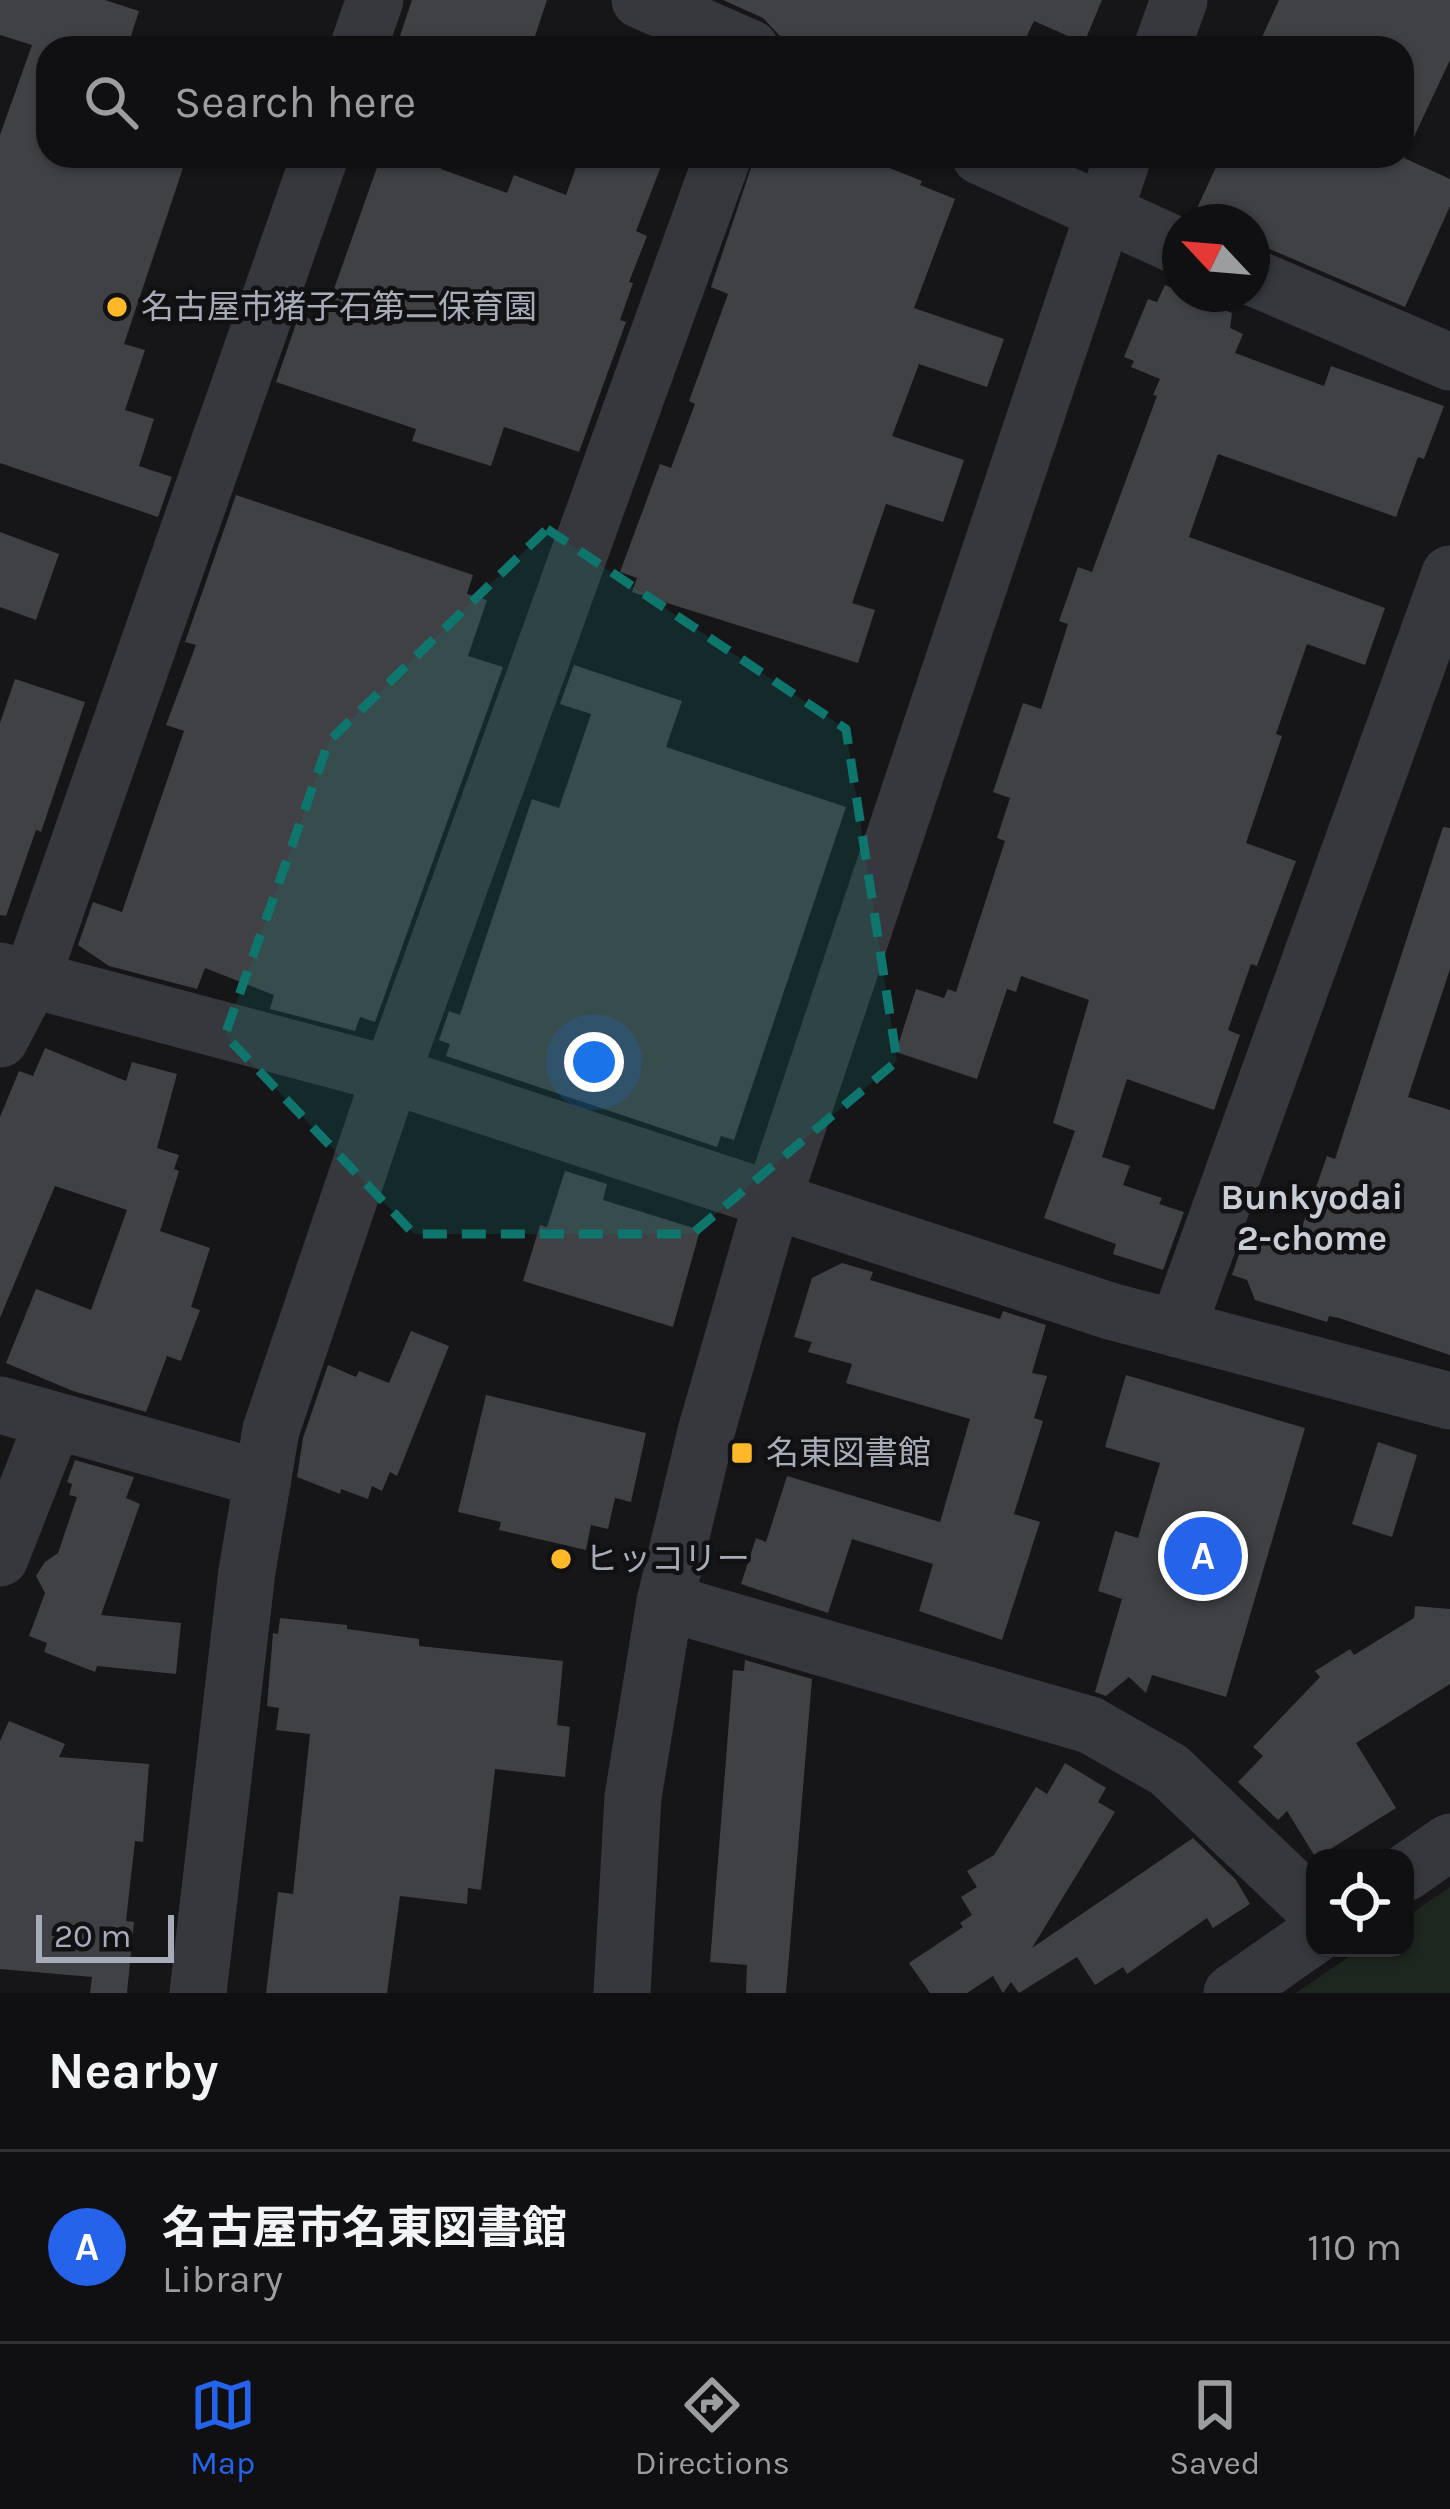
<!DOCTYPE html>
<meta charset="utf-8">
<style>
:root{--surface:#101012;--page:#1e1e20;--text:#f1f3f6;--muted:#9c9d9f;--line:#303032;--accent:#2563eb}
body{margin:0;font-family:Karla,"Noto Sans JP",sans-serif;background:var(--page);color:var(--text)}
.controls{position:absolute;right:36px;bottom:36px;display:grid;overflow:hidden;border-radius:24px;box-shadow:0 3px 9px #0004}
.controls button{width:108px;height:108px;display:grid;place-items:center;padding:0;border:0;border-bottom:3px solid var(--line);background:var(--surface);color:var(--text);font:60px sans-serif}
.compass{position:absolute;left:1162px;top:204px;width:108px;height:108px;border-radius:50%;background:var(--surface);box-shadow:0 3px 9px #0004;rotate:296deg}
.scale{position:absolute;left:36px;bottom:30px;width:138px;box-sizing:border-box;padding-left:12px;border:6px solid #a7acb9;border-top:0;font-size:33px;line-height:42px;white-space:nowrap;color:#a7acb9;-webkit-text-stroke:9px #111113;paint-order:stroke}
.you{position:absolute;left:594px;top:1062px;width:42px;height:42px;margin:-30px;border:9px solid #fff;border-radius:50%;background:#1a73e8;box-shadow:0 0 0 18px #1a73e833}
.badge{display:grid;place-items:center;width:78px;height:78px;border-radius:50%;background:var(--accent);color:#fff;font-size:39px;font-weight:700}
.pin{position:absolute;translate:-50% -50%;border:6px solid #fff;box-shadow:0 3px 12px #0006}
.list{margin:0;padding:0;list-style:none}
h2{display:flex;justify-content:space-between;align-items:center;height:156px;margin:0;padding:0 48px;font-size:51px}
h2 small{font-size:39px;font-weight:400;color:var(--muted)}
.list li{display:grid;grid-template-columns:78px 1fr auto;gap:36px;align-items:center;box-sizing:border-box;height:192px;padding:0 48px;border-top:3px solid var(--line)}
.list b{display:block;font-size:45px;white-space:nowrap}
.list p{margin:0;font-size:39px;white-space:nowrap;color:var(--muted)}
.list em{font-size:39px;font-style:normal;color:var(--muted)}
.icon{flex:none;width:66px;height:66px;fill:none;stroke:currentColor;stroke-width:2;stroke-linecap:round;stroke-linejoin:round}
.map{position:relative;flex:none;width:1450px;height:1993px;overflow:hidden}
.search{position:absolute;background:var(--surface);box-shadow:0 3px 9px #0004;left:36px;right:36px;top:36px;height:132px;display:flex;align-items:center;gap:30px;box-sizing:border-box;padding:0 42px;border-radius:36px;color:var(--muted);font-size:45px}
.sheet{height:348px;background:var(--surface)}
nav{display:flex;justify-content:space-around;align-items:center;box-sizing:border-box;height:168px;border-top:3px solid var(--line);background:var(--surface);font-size:33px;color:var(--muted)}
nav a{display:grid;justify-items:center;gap:6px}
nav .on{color:var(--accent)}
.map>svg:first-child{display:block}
.green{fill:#1e271f}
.building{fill:#404145}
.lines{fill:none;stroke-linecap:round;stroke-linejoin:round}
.minor{stroke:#37383e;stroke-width:57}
.marked{fill:#0f766e;fill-opacity:0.2;stroke:#0f766e;stroke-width:9;stroke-dasharray:24 15;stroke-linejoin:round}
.poi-dot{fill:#ffb827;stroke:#111113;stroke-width:4.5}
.labels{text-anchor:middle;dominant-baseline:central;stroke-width:9;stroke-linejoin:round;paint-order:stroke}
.poi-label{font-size:33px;fill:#a7acb9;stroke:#111113;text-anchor:start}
.neighbourhood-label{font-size:36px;font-weight:bold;fill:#c8ccd5;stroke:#111113}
</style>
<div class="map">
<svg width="1450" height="1993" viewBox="0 0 1450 1993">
<rect width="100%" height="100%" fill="#161618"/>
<polygon class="green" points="1450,1887 1450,1993 1296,1993 1362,1948 1405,1948 1405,1918"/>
<g class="building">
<polygon points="0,0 105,0 139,11 127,48 48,48 48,156 187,156 124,344 145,350 125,410 154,419 139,466 172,477 158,517 0,463 0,135 32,45 0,35"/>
<polygon points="412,0 547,0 531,48 396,48"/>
<polygon points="723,0 1102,0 1084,43 1034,21 1021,48 805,48 779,35 763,18"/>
<polygon points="1279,0 1450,0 1450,60 1404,158 1450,179 1450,206 1405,307 1265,247 1252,245 1252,222 1200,222 1193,217 1221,156 1402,157 1402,48 1257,48"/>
<polygon points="381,156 446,156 441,169 507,193 514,175 566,195 580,156 665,156 636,231 647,236 629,282 633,283 620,320 626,322 579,452 504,427 491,466 412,441 416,429 276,382 299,315 322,323"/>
<polygon points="755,156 859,156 922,181 920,185 955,199 914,308 1004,339 987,387 919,364 892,436 964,460 943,522 886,504 852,603 875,610 858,663 632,592 637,578 620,572 660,464 671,468 695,404 689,401 728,294 711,287"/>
<polygon points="1165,285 1232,313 1230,328 1243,334 1235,353 1324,386 1331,366 1444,406 1424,459 1418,457 1396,517 1218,454 1189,537 1385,608 1365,665 1307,644 1276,734 1282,736 1246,843 1296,861 1257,966 1251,964 1228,1030 1240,1035 1214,1110 1127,1079 1102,1157 1130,1166 1123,1185 1162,1198 1159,1204 1184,1212 1163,1270 1113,1254 1116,1244 1044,1218 1075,1131 1053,1123 1089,1000 1021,976 1016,992 1007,989 977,1079 896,1052 916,989 944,998 948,989 956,992 1005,841 997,838 1010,798 993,792 1023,703 1041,709 1068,624 1059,621 1078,567 1092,572 1157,396 1153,395 1160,379 1131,367 1134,361 1124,357 1148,299 1157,302"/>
<polygon points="236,495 473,575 467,594 487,600 468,656 503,667 375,1022 360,1017 355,1031 270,1009 274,995 205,968 197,989 109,966 78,945 93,902 122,912 184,731 166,725 196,645 185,642"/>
<polygon points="0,532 59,554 36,620 0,607"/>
<polygon points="574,665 682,701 666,747 846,807 734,1140 721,1136 717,1147 446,1056 450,1044 439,1040 449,1011 460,1015 532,799 559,808 591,714 560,704"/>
<polygon points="15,679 85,702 41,832 36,830 6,916 0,915 0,723"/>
<polygon points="1443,827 1450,828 1450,969 1408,1097 1450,1110 1450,1355 1339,1318 1329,1316 1327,1322 1255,1300 1247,1280 1232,1275 1245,1237 1293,1252 1327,1156 1335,1159"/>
<polygon points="45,1048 126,1081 132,1062 177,1074 157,1148 179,1155 174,1169 179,1171 160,1231 210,1248 191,1307 200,1310 181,1361 167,1356 146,1412 73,1391 6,1363 36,1289 91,1310 127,1210 55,1186 0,1318 0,1117 19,1071 33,1076"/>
<polygon points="565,1171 607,1184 603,1200 700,1230 673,1327 523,1281 540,1225 547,1227"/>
<polygon points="842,1263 873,1272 870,1280 1000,1319 1003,1311 1046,1325 1032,1373 1047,1376 1034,1418 1043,1421 1014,1514 1040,1522 1002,1640 919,1611 933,1564 852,1539 828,1613 741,1584 756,1538 766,1542 787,1476 940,1522 970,1419 846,1383 852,1364 808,1352 812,1342 794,1337 812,1278"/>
<polygon points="411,1331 449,1346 397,1476 390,1472 382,1491 372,1486 368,1499 341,1489 340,1494 297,1477 303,1438 328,1365 356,1377 359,1371 389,1383"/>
<polygon points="1126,1375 1305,1428 1226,1697 1152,1675 1146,1693 1129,1677 1106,1696 1095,1692 1122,1599 1098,1591 1115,1531 1138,1538 1160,1463 1105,1447"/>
<polygon points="486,1395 646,1433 631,1502 615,1498 608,1529 591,1525 586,1550 499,1530 501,1522 458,1512"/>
<polygon points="1378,1442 1417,1455 1392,1537 1352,1524"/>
<polygon points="75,1460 134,1477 126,1498 140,1504 101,1615 181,1623 176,1674 97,1666 95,1672 44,1652 47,1643 29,1636 45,1593 36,1576 45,1562 58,1553 77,1497 69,1495 72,1484 67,1482"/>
<polygon points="1415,1606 1450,1609 1450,1684 1356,1743 1396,1808 1316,1858 1287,1811 1278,1820 1238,1782 1263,1756 1253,1747 1320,1677 1315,1671 1350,1649 1354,1655 1414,1618"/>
<polygon points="280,1618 347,1625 347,1629 419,1639 419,1646 563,1661 557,1725 570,1727 565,1777 495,1769 481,1890 468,1888 467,1904 400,1896 387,1993 266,1993 278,1892 293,1894 310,1734 276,1730 279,1708 267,1706 273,1633 278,1634"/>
<polygon points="745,1660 812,1679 786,1993 746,1993 747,1965 710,1962 733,1670 744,1671"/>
<polygon points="9,1721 65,1744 59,1757 149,1764 143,1842 135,1841 126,1921 134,1922 127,1993 90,1993 92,1977 0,1969 0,1741"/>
<polygon points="1065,1763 1106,1788 1098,1802 1115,1812 1032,1948 1193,1838 1236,1880 1250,1904 1213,1928 1207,1918 1127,1974 1123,1967 1095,1985 1077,1957 1019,1993 1011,1982 1003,1993 993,1976 967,1993 930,1993 909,1963 963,1927 960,1923 972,1915 961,1897 977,1887 967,1871 994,1855 1036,1787 1047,1794"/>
</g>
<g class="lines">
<g class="minor">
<polyline points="640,0 750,48"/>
<polyline points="358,48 375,0"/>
<polyline points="1162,48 1179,0"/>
<polyline points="980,156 1180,247"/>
<polyline points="1252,277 1450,362"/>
<polyline points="0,971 391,1075 1110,1311 1450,1401"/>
<polyline points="0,1039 31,980 320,156"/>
<polyline points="1177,1329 1450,574"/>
<polyline points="0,1405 263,1479"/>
<polyline points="0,1558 54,1420"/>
<polyline points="665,1602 1090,1725 1169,1770 1315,1909"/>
<polyline points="1405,1873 1450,1842"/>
<polyline points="198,1993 247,1571 271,1430 391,1075 723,156"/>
<polyline points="622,1993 633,1797 665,1602 706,1432 773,1199 1123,156"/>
<polyline points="1232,1993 1315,1935"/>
</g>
</g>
<path class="marked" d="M547 529 846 729 897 1061 692 1234H414L225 1035 329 741Z"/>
<g class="poi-dot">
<circle cx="117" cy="307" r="12"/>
<rect x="730" y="1441" width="24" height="24" rx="6"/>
<circle cx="561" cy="1559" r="12"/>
</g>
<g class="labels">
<g class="poi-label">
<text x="141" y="307">名古屋市猪子石第二保育園</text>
<text x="766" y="1453">名東図書館</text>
<text x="585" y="1559">ヒッコリー</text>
</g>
<g class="neighbourhood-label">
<text x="1312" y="1197">Bunkyodai<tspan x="1312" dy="41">2-chome</tspan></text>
</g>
</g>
</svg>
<div class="controls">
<button><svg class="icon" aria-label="locate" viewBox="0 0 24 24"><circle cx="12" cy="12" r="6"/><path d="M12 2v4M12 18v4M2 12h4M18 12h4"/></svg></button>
</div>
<svg class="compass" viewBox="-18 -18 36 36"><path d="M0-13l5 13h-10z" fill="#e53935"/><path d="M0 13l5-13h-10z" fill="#9c9d9f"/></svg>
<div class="scale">20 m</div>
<div class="you"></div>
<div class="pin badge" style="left:1203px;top:1556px">A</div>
<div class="search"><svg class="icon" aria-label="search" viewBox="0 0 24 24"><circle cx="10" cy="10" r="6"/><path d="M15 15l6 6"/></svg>Search here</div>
</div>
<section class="sheet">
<h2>Nearby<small></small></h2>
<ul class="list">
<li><span class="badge">A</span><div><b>名古屋市名東図書館</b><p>Library</p></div><em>110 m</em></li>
</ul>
</section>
<nav>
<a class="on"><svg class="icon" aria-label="map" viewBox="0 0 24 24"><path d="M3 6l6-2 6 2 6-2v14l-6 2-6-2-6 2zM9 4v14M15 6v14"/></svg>Map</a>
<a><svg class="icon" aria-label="directions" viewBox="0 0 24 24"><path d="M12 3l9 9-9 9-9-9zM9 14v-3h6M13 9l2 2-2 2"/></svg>Directions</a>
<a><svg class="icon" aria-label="saved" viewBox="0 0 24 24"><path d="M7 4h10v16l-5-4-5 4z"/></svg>Saved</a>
</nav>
